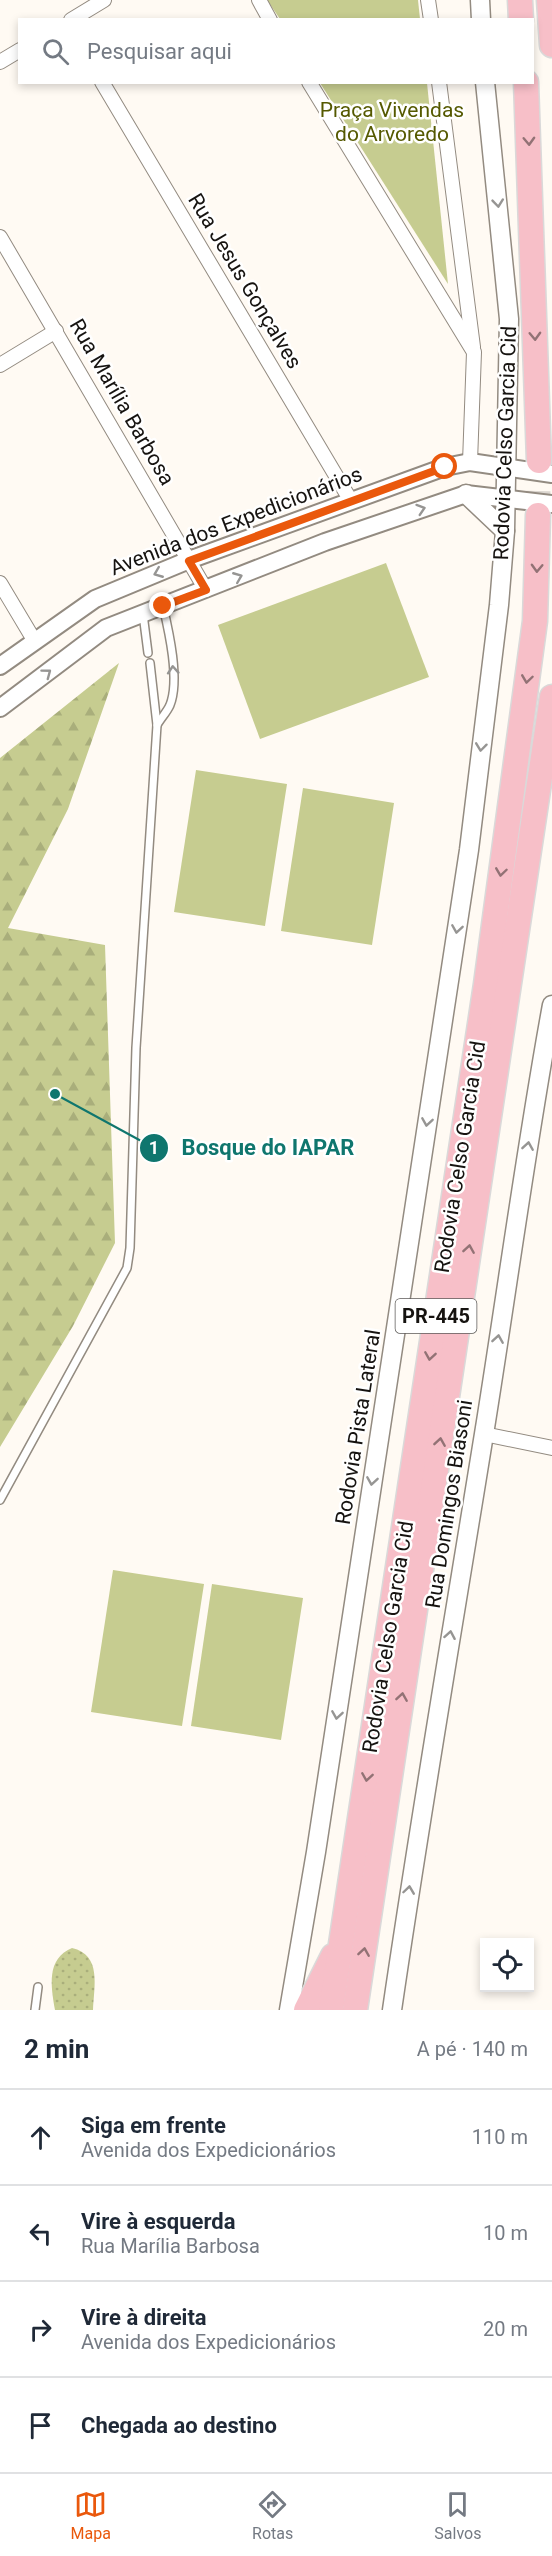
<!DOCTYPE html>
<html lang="pt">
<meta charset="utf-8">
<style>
:root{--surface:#fff;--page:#f6f6f7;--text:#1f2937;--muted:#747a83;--line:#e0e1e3;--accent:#ea580c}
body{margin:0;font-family:Roboto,sans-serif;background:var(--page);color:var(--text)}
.controls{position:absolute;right:18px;bottom:18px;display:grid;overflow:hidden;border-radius:0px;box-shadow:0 3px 9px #0003}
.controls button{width:54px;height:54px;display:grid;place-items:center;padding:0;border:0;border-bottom:2px solid var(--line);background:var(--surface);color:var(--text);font:30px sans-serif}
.stop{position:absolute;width:18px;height:18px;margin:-14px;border:4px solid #ea580c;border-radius:50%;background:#fff}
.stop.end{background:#ea580c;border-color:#fff;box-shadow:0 2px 6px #0008}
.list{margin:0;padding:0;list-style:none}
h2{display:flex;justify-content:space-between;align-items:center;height:78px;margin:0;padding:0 24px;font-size:26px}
h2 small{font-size:20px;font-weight:400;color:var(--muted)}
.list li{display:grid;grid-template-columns:39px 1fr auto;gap:18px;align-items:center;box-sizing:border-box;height:96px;padding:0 24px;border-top:2px solid var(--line)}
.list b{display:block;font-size:22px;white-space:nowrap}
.list p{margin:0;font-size:20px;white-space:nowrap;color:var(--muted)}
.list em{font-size:20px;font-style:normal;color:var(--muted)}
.icon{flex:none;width:33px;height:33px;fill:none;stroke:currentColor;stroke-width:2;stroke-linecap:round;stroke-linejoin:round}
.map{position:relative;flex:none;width:552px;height:2010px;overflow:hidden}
.search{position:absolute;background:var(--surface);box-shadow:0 3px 9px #0003;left:18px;right:18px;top:18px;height:66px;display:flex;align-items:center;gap:15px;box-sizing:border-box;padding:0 21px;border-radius:0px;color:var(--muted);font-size:22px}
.sheet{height:462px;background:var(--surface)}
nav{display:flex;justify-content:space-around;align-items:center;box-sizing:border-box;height:84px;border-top:2px solid var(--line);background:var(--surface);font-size:16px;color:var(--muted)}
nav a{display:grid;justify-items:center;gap:3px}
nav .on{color:var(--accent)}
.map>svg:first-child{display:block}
.grass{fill:url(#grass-dots)}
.forest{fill:url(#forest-firs)}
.park{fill:#c6cc90}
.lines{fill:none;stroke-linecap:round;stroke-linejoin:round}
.motorway-tunnel{stroke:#dcd7d1;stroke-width:24;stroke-dasharray:24 12;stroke-linecap:butt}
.service-casing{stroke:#938b81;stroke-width:10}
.minor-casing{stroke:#938b81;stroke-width:16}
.tertiary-casing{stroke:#938b81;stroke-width:20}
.secondary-casing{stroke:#938b81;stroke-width:21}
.motorway-casing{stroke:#dad9d9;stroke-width:27}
.service{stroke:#fff;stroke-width:7}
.minor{stroke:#fff;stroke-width:14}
.tertiary{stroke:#fff;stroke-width:16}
.secondary{stroke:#fff;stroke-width:18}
.motorway{stroke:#f7bfc8;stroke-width:24}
.oneway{stroke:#927275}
.oneway2{stroke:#969593}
.route{stroke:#ea580c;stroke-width:8}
.labels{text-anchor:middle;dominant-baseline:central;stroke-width:5;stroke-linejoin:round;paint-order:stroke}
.shield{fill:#fff;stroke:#5c5a58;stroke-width:1.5}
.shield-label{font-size:20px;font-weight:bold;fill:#161310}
.park-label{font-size:21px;fill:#555900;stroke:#fff}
.street-label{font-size:21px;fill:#161310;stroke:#fff}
.leader{fill:none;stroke:#0f766e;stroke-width:2}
.callout-dot{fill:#0f766e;stroke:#fff;stroke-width:2}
.mark-label{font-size:18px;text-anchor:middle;font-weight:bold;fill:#fff}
.callout-label{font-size:22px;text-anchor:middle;font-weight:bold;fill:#0f766e;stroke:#fff;stroke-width:5;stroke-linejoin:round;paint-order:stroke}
</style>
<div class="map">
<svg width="552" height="2010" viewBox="0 0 552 2010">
<defs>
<pattern id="grass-dots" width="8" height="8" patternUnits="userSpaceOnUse" patternTransform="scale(1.5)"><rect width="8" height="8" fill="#c6cc90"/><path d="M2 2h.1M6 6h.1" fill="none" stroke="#a9ae7b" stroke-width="1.8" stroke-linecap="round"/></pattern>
<pattern id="forest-firs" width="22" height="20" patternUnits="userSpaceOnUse" patternTransform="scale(1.5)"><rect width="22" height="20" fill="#c6cc90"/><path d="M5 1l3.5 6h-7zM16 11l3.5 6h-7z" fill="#a9ae7b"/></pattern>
</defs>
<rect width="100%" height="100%" fill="#fffaf3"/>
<path class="grass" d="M72 1948C102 1955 94 1986 93 2010H55C51 1986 46 1959 72 1948Z"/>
<polygon class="forest" points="119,663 68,809 8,928 105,945 115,1243 73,1326 0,1447 0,758"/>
<g class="park">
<polygon points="267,0 418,0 420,19 280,19"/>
<polygon points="320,83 427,83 448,284"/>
<polygon points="386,563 429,677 260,739 218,625"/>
<polygon points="196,770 287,784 265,926 174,912"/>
<polygon points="303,788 394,803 372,945 281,931"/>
<polygon points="113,1570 204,1584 182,1726 91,1712"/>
<polygon points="212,1584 303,1598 281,1740 191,1726"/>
</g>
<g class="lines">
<polyline class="motorway-tunnel" points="538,515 539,461"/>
<defs>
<g id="service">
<polyline points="143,614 148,653"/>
<path d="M157 725C161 718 167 712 170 705 180 680 169 632 163 606"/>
<polyline points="0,1500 127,1268 130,1248 136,1048 157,725 150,663"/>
<polyline points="35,2010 38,1987"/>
</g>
<g id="minor">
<polyline points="259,0 270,20"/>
<polyline points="428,0 431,20"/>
<polyline points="71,20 104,0"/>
<polyline points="0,62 20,50"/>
<polyline points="102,82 351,501"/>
<polyline points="309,82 474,352 470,462"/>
<polyline points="439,82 473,347"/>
<polyline points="0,237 206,590"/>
<polyline points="0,365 56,331"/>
<polyline points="0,583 34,640"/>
<polyline points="484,1434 552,1448"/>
</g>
<g id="tertiary">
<polyline points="0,666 95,599 189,560 445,467 470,462 552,474"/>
<polyline points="0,708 106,628 325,542 466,494 552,504"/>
</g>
<g id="secondary">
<polyline points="480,0 481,20"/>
<polyline points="466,494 505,531"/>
<polyline points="289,2010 316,1852 469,850 499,605 505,531 509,319 485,82"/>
<path d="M392 2010C420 1818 453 1626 484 1434 507 1291 526 1147 552 1005"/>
</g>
<g id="motorway">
<polyline points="520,0 521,20"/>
<polyline points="549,0 552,45"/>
<polyline points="526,82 539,461"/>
<polyline points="306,2010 333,1956"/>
<polyline points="331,2010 486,984 535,621 538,515"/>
<polyline points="355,2010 552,697"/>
</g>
</defs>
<use href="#service" class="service-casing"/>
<use href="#minor" class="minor-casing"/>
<use href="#tertiary" class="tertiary-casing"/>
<use href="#secondary" class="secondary-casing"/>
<use href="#motorway" class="motorway-casing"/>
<use href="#service" class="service"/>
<use href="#minor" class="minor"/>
<use href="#tertiary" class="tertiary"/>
<use href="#secondary" class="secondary"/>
<use href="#motorway" class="motorway"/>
</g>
<defs><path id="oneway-chevron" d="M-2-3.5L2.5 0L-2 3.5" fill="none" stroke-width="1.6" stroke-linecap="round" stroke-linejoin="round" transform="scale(1.5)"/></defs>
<g class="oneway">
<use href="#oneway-chevron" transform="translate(529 141) rotate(88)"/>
<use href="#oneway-chevron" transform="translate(535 336) rotate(88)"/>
<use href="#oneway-chevron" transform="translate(537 568) rotate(92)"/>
<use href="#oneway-chevron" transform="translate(527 679) rotate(98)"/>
<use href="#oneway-chevron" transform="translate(501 872) rotate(98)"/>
<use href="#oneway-chevron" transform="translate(469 1249) rotate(-81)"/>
<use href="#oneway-chevron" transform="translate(430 1356) rotate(99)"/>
<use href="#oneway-chevron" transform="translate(440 1442) rotate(-81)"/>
<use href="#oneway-chevron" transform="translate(402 1697) rotate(-81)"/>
<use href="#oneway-chevron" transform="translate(367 1777) rotate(99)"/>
<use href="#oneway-chevron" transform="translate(364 1952) rotate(-81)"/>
</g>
<g class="oneway2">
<use href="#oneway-chevron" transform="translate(498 203) rotate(84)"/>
<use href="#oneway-chevron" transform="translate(421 509) rotate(-18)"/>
<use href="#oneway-chevron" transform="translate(158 573) rotate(158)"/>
<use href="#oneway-chevron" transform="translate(238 577) rotate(-22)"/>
<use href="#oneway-chevron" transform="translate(173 670) rotate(-94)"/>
<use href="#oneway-chevron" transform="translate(47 673) rotate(-37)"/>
<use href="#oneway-chevron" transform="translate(481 747) rotate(97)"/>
<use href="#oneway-chevron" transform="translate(457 929) rotate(99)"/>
<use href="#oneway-chevron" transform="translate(427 1122) rotate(99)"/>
<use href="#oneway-chevron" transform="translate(528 1146) rotate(-81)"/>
<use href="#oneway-chevron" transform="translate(498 1339) rotate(-81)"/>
<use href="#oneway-chevron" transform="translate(372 1481) rotate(99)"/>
<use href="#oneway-chevron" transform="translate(450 1635) rotate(-80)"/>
<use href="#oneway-chevron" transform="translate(337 1715) rotate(99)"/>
<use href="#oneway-chevron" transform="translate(409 1890) rotate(-82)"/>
</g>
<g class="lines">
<polyline class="route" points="163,606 206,590 189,561 445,467"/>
</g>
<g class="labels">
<rect class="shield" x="395.5" y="1299" width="81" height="34" rx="4.5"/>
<g class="shield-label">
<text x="436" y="1316">PR-445</text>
</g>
<g class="park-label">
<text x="392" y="110">Praça Vivendas<tspan x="392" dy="24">do Arvoredo</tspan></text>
</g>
<g class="street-label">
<text transform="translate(245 281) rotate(59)">Rua Jesus Gonçalves</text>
<text transform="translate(122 402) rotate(60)">Rua Marília Barbosa</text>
<text transform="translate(505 443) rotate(-88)">Rodovia Celso Garcia Cid</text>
<text transform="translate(236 521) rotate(-21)">Avenida dos Expedicionários</text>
<text transform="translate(460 1157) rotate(-81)">Rodovia Celso Garcia Cid</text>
<text transform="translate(358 1427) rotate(-81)">Rodovia Pista Lateral</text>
<text transform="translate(449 1504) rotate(-81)">Rua Domingos Biasoni</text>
<text transform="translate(388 1637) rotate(-81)">Rodovia Celso Garcia Cid</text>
</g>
</g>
<path class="leader" d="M55 1094L154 1148"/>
<g class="callout-dot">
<circle cx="55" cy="1094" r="6"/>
<circle cx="154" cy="1148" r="15"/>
</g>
<g class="mark-label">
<text x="154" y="1154">1</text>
</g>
<g class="callout-label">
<text x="268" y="1155">Bosque do IAPAR</text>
</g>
</svg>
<div class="controls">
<button><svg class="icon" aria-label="locate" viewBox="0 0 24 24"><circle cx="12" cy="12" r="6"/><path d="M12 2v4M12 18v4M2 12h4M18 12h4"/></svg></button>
</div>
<div class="stop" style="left:445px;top:467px"></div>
<div class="stop end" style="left:163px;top:606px"></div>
<div class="search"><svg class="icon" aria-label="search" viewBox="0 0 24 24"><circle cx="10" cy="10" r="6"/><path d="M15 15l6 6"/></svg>Pesquisar aqui</div>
</div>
<section class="sheet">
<h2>2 min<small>A pé · 140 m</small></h2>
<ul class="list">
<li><svg class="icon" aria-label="ahead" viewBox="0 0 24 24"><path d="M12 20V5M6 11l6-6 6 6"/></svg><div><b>Siga em frente</b><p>Avenida dos Expedicionários</p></div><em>110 m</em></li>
<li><svg class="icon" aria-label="left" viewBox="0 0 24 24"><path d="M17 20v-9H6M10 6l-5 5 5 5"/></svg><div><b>Vire à esquerda</b><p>Rua Marília Barbosa</p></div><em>10 m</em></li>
<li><svg class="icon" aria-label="right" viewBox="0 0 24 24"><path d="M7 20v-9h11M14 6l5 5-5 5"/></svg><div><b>Vire à direita</b><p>Avenida dos Expedicionários</p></div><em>20 m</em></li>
<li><svg class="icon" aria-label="arrive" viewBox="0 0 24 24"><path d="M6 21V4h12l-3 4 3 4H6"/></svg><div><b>Chegada ao destino</b></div></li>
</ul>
</section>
<nav>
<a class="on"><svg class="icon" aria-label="map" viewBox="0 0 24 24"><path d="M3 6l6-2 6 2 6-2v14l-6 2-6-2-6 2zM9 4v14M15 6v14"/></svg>Mapa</a>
<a><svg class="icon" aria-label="directions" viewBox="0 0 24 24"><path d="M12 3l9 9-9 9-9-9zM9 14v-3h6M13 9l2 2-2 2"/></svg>Rotas</a>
<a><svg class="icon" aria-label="saved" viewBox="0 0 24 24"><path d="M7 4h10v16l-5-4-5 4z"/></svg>Salvos</a>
</nav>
